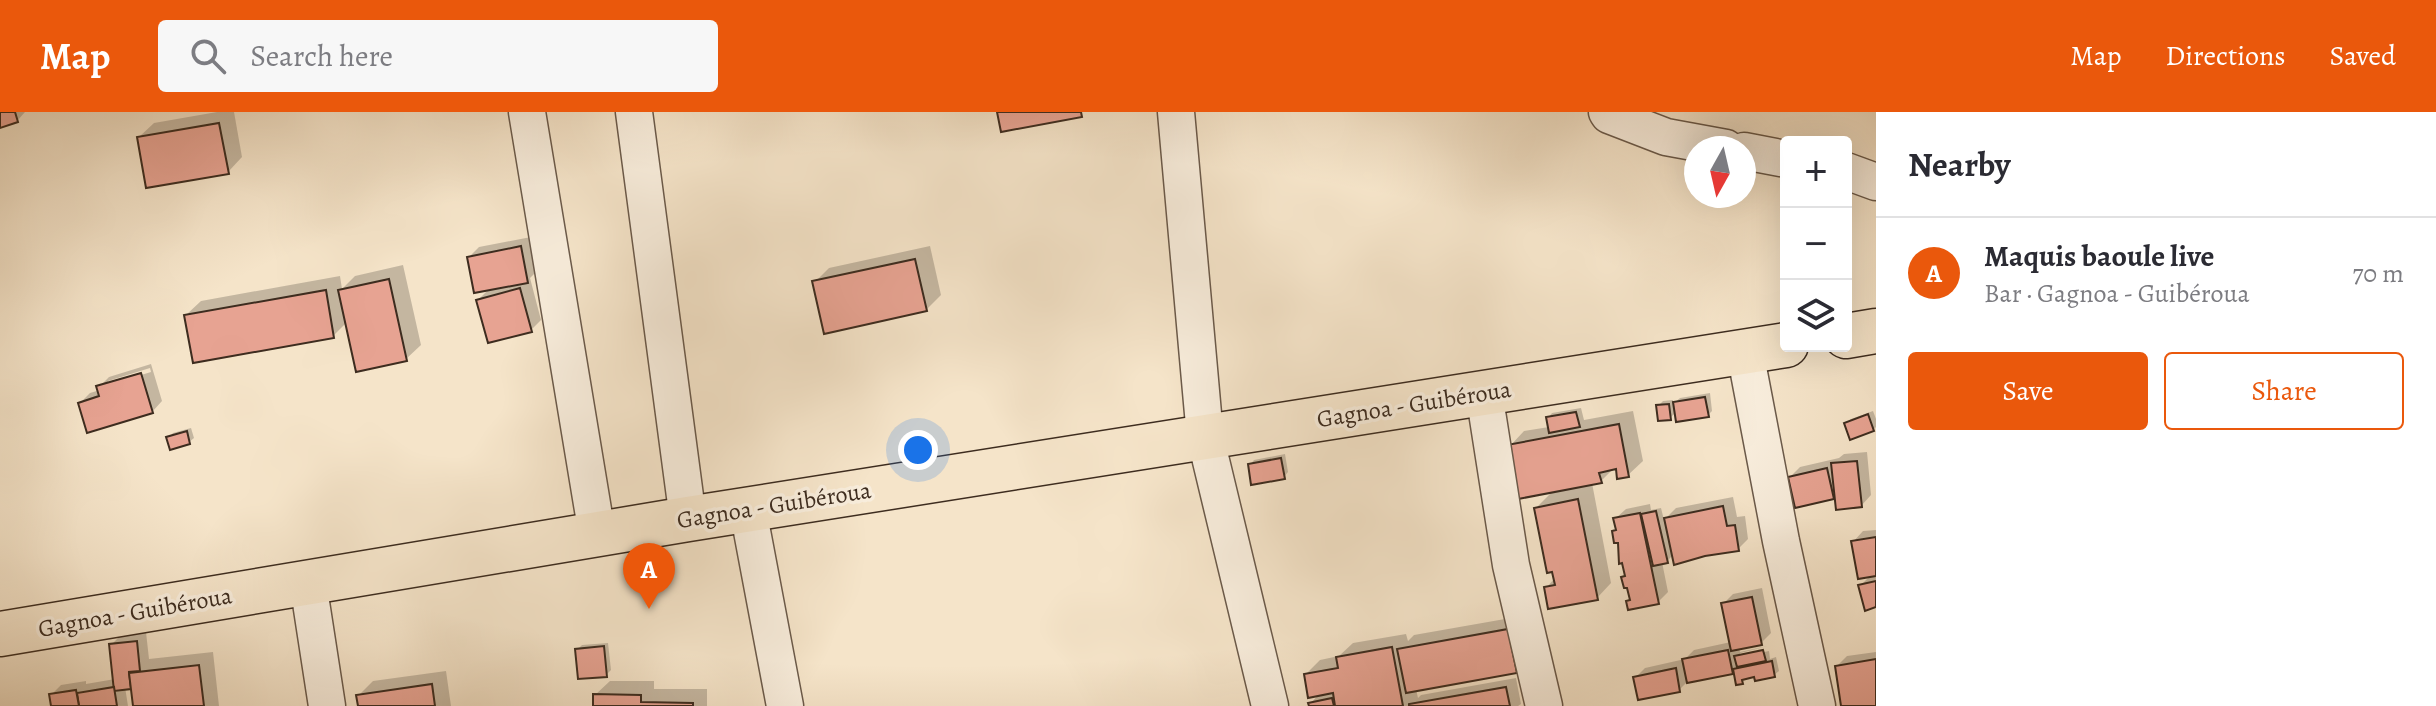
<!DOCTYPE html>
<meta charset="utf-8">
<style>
:root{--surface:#fff;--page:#f7f7f7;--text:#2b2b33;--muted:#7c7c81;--line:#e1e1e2;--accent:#ea580c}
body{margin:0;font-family:Alegreya,serif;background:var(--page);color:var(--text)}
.controls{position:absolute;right:24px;top:24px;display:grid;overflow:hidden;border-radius:8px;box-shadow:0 8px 32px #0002}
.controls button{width:72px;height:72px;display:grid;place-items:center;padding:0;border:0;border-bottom:2px solid var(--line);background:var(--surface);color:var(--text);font:40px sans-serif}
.compass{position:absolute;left:1684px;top:24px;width:72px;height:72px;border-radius:50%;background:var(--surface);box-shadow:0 8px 32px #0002;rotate:188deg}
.you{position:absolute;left:918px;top:338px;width:28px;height:28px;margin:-20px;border:6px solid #fff;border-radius:50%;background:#1a73e8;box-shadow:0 0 0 12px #1a73e833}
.badge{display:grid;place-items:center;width:52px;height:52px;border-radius:50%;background:var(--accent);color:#fff;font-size:26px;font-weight:700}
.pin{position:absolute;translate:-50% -66px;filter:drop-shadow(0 2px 4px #0008)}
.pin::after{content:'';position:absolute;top:42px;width:28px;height:24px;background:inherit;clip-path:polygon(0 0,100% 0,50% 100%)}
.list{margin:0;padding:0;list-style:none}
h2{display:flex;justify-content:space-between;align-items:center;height:104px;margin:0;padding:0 32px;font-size:34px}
h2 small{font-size:26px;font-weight:400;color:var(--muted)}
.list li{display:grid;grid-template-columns:52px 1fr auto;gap:24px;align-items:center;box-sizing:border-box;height:112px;padding:0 32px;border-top:2px solid var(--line)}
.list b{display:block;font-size:30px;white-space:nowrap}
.list p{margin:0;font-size:26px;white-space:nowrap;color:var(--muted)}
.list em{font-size:26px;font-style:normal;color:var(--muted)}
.actions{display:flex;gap:16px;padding:24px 32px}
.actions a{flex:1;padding:18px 0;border:2px solid var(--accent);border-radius:8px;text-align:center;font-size:28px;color:var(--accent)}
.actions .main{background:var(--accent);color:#fff}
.icon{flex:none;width:44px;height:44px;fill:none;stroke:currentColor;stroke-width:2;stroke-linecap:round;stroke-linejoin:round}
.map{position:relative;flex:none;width:1876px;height:594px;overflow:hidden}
header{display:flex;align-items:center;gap:48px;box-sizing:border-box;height:112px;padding:0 40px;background:var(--accent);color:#fff}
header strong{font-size:38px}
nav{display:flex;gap:44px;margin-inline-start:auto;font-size:28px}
.search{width:560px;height:72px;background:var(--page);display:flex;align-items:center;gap:20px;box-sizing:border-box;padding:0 28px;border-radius:8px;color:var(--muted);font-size:30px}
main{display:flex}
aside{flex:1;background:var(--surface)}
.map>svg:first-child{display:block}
.shadow{fill:#0003;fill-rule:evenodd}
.building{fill:#e7a392;stroke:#3d2c1f;stroke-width:2}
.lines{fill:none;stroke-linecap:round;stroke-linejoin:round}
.minor-casing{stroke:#6b5a4a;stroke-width:39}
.major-casing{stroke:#3d2c1f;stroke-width:47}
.minor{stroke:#f8eddc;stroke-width:36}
.major{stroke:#f5e4c9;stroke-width:44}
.labels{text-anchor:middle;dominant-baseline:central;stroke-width:7;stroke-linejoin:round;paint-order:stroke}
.street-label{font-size:24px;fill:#3d2c1f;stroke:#f8eddc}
</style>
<header>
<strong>Map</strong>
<div class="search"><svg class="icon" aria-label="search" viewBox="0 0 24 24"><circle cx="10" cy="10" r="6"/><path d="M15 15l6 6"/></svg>Search here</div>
<nav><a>Map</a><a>Directions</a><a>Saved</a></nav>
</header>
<main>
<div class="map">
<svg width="1876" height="594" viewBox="0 0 1876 594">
<rect width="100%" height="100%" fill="#f5e4c9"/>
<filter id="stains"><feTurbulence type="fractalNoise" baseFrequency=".0025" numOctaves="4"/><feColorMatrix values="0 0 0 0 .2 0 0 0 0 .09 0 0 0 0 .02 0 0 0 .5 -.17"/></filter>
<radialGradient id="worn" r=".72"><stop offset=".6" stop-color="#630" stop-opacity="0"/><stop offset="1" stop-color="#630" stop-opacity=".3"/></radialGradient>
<g class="shadow">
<polygon points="0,0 25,0 17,9 0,14"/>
<polygon points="217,0 234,0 242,45 228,60 139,25 154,11"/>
<polygon points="531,125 537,159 530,166 541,208 531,218 478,188 490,176 469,145 479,135"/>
<polygon points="930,134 941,183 926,198 815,170 829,156"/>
<polygon points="403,153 421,233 406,247 347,210 333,224 186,203 201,189 340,164 342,177 355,164"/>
<path d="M151 252 162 289 152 300 80 291 90 281 100 278 99 275 109 265ZM150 256 151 260 108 273V269Z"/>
<polygon points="1710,281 1712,299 1708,303 1676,300 1670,306 1658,294 1663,289 1673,288 1673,292 1680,286"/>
<polygon points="1581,296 1584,308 1633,299 1643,349 1628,363 1617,355 1614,356 1601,369 1592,371 1611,471 1597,486 1546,476 1555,466 1536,396 1554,378 1510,334 1524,319 1549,315 1548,306 1552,301"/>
<polygon points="1873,299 1876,307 1876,315 1873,318 1846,311 1851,307"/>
<polygon points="191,316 194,326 189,330 168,326 173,321"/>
<polygon points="1867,340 1871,383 1861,394 1837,381 1833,385 1790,365 1800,355 1839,346 1844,342"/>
<polygon points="1285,342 1288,360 1284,365 1250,353 1254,348"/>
<polygon points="1733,385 1737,405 1745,404 1748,427 1738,437 1674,442 1667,449 1662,450 1668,480 1658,490 1629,489 1631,487 1629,474 1624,465 1627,462 1620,428 1614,420 1617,417 1615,407 1626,397 1650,392 1651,398 1661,396 1664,408 1676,396"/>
<polygon points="1876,418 1876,493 1860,474 1871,463 1853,430 1863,419"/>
<polygon points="1762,476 1771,521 1761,531 1739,536 1740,540 1768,534 1740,541 1740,545 1769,539 1770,547 1776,545 1779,559 1774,563 1747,564 1742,570 1735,557 1732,560 1688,569 1679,578 1635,566 1645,556 1685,547 1694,538 1731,530 1723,492 1733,482"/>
<polygon points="1522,504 1530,544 1516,559 1416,577 1418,586 1421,583 1516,566 1521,592 1518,594 1311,594 1311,591 1320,581 1306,562 1320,548 1339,544 1353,531 1406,522 1408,529 1414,523"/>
<polygon points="146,520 149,547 213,540 219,594 135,594 132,572 125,575 128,594 53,594 51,583 61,573 86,569 86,572 115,567 111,533 121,523"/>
<polygon points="608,531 611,558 606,563 577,538 582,533"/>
<polygon points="1876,540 1876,594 1843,594 1837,554 1847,544"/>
<polygon points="446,559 451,594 360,594 358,584 373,569"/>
<polygon points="610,569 654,569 654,577 707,577 707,594 595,594 595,583"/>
</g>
<g class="building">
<polygon points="0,0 15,0 18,10 0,16"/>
<polygon points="997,0 1081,0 1082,5 1001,20"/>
<polygon points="219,11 229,62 146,76 137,25"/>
<polygon points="521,134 528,171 474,181 467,145"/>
<polygon points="915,147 927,199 824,222 812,169"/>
<polygon points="389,167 407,249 356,260 338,178"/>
<polygon points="520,176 532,220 488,231 476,188"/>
<polygon points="326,178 334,226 193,251 184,203"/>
<polygon points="141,261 153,301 87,321 78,291 99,284 96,274"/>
<polygon points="1705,285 1709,305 1676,310 1673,290"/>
<polygon points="1669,292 1671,308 1658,309 1656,293"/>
<polygon points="1576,300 1580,315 1549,321 1546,305"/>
<polygon points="1868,302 1874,319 1850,328 1844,311"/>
<polygon points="1619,312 1629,365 1617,367 1616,357 1599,361 1602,371 1518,387 1507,333"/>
<polygon points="187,319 190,332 170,338 166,325"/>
<polygon points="1281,346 1285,367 1251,373 1248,352"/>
<polygon points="1857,349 1862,395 1836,398 1831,351"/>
<polygon points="1827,356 1834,387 1795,396 1788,365"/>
<polygon points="1578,387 1598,488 1548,497 1544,475 1555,473 1552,460 1547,461 1534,396"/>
<polygon points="1723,394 1727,414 1735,413 1739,439 1705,444 1674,453 1664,406"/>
<polygon points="1656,399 1668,451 1653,454 1641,402"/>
<polygon points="1640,401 1659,492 1628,498 1626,489 1630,488 1627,476 1624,476 1621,465 1625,464 1622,451 1619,452 1618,431 1614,431 1612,419 1616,418 1613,406"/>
<polygon points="1876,425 1876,464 1858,467 1851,429"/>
<polygon points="1876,469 1876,495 1865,499 1858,473"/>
<polygon points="1752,485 1762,533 1731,539 1721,491"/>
<polygon points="1508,517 1517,561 1406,581 1397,537"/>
<polygon points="137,529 140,559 129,560 131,577 114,579 109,532"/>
<polygon points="604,534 607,565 578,567 575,537"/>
<polygon points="1392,535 1403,594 1335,594 1333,581 1308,586 1304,562 1338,556 1336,545"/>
<polygon points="1728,538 1733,562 1687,571 1682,547"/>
<polygon points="1763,538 1766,549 1737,555 1734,544"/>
<polygon points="1876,547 1876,594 1841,594 1835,554"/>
<polygon points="1772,549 1775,565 1755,569 1754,565 1742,568 1743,572 1736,573 1733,557"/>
<polygon points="199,553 204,594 133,594 129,561"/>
<polygon points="1676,556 1680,580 1638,588 1633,565"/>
<polygon points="432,572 435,594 358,594 356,583"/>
<polygon points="114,575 117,594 79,594 77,581"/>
<polygon points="1506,575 1510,594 1409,594 1409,592"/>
<polygon points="76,578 79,594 51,594 49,582"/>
<polygon points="593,582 641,583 641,590 693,591 693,594 593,594"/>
<polygon points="1332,586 1334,594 1309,594 1308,591"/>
</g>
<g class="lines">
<defs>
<g id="minor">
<polyline points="527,0 597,422"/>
<polyline points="634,0 688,407"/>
<polyline points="1176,0 1205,324 1270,594"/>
<polyline points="1607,0 1609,3 1666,25 1726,36"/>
<polyline points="1744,39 1786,47"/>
<polyline points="1846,59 1876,70"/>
<polyline points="1745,240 1781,429 1817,594"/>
<polyline points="1484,281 1511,453 1544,594"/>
<polyline points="748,398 785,594"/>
<polyline points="308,471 327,594"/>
</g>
<g id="major">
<polyline points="1846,224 1876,219"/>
<polyline points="0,522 688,407 1786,233"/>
</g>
</defs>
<use href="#minor" class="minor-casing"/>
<use href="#major" class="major-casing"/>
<use href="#minor" class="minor"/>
<use href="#major" class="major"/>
</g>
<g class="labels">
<g class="street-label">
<text transform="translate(1414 292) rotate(-9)">Gagnoa - Guibéroua</text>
<text transform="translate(774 393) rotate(-9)">Gagnoa - Guibéroua</text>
<text transform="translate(135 500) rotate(-10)">Gagnoa - Guibéroua</text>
</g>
</g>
<rect width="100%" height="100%" filter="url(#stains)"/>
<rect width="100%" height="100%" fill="url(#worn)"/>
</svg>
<div class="controls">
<button>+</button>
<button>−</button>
<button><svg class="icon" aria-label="layers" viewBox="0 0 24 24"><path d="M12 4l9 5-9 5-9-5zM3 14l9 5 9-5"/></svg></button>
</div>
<svg class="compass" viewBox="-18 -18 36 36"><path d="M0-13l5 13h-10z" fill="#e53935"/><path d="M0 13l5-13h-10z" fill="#7c7c81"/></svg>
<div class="you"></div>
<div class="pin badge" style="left:649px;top:497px">A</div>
</div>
<aside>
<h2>Nearby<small></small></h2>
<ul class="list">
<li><span class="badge">A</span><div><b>Maquis baoule live</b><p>Bar · Gagnoa - Guibéroua</p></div><em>70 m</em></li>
</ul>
<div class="actions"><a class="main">Save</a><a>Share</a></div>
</aside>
</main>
